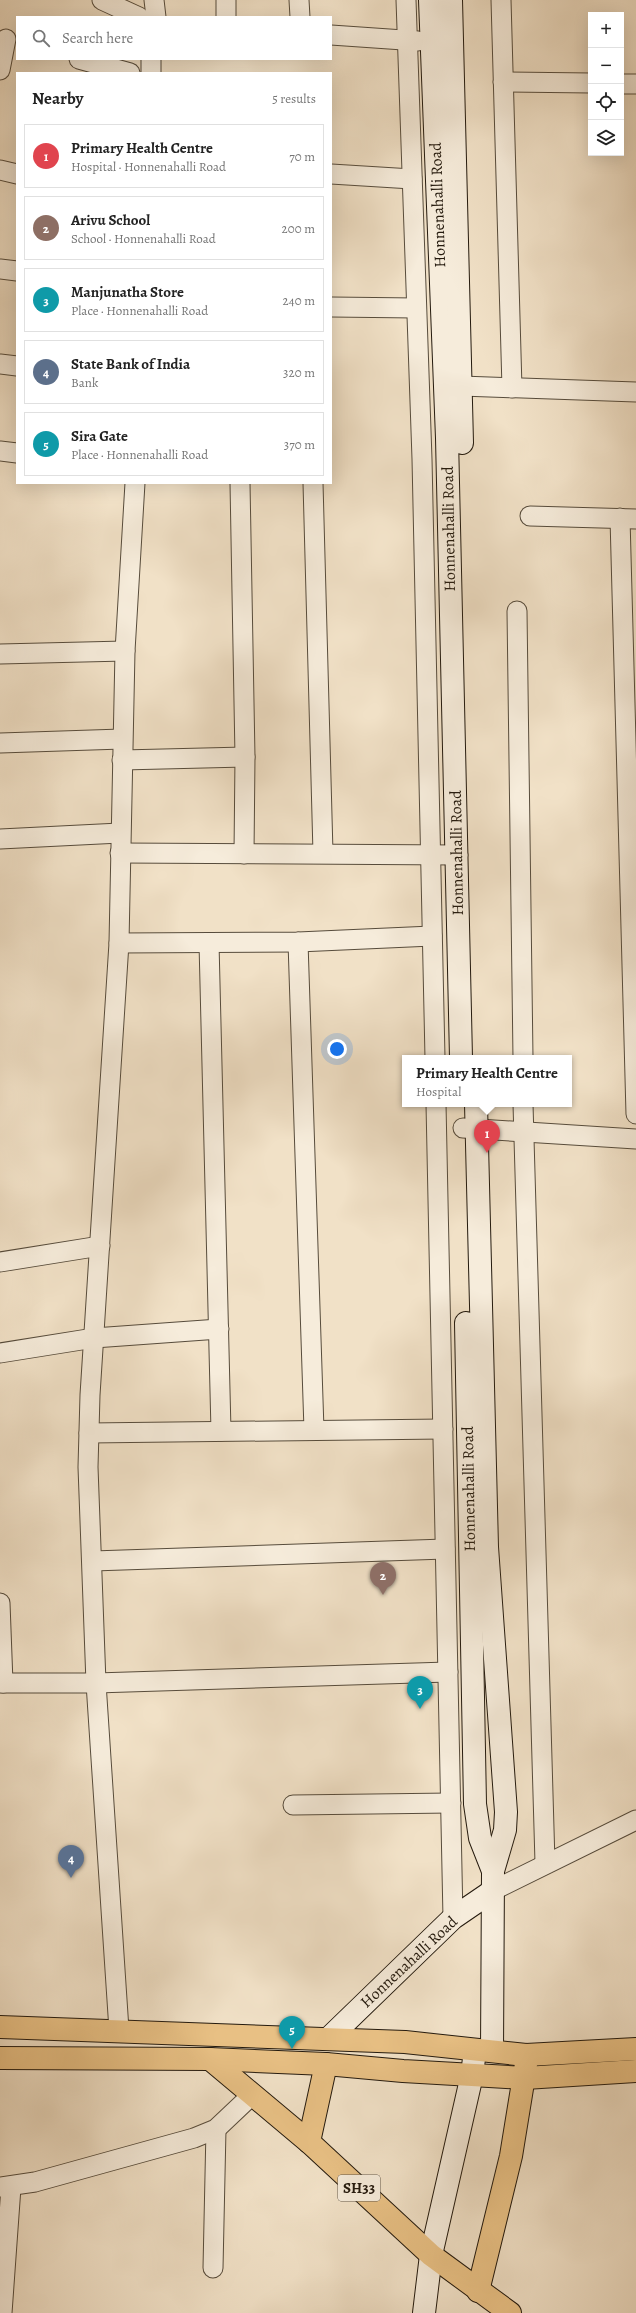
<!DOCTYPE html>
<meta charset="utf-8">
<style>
:root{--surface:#fff;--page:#f2f2f2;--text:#222;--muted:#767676;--line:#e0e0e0;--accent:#8f2418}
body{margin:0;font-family:Alegreya,serif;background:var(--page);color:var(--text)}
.controls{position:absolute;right:12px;top:12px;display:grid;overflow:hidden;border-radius:0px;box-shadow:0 4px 16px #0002}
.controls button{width:36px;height:36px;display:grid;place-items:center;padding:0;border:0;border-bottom:1px solid var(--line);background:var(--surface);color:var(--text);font:20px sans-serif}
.you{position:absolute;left:337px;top:1049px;width:14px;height:14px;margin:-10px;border:3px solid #fff;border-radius:50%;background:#1a73e8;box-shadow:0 0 0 6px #1a73e833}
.badge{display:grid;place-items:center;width:26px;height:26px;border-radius:50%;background:var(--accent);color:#fff;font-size:13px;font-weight:700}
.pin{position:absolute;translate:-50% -33px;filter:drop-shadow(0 1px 2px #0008)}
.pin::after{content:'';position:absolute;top:21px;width:14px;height:12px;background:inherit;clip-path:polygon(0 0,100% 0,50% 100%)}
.popup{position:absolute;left:402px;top:1055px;width:170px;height:52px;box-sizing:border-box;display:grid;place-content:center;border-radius:0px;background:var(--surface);filter:drop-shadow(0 1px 3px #0005);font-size:13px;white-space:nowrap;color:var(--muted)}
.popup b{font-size:15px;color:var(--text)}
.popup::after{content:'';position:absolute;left:50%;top:100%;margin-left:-8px;border:8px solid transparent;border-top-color:var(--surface)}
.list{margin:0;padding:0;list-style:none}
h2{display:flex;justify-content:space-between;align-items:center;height:52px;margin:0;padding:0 16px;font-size:17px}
h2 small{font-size:13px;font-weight:400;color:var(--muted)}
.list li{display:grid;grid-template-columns:26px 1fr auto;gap:12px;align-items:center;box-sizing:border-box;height:64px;margin:0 8px 8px;padding:0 8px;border:1px solid var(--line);border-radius:0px}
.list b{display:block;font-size:15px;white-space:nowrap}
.list p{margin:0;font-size:13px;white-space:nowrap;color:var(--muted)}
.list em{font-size:13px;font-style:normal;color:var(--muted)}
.icon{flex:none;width:22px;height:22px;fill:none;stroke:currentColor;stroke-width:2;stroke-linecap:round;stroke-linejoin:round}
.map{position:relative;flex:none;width:636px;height:2313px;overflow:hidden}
.search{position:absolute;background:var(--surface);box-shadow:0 4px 16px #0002;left:16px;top:16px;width:316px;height:44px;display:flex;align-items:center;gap:10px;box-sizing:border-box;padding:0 14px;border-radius:0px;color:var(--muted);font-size:15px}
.panel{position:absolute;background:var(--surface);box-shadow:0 4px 16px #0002;left:16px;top:72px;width:316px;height:412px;border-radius:0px}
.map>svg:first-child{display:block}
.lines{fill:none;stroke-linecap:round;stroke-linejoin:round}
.street-casing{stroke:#574c3c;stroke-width:21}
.secondary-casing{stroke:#241a0e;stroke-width:24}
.primary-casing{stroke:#241a0e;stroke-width:24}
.street{stroke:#f6ecdb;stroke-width:19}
.secondary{stroke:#f6ecdb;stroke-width:22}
.primary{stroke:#e8c084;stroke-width:22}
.labels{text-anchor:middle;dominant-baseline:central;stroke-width:3;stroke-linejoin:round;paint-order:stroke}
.shield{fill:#f6ecdb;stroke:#63594c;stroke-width:1}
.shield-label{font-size:15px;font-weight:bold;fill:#241a0e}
.street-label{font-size:16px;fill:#241a0e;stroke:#f6ecdb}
</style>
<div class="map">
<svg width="636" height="2313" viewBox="0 0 636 2313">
<rect width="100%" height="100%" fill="#f1e1c7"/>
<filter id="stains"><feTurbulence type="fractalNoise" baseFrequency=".005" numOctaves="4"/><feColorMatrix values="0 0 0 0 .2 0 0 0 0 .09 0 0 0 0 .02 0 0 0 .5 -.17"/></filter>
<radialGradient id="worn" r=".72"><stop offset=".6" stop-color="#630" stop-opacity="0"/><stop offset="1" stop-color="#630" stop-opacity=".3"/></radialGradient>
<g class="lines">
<defs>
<g id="street">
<polyline points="102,0 139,17"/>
<polyline points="154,0 156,17"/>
<polyline points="299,0 300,17"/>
<polyline points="406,0 422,459 435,1058"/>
<polyline points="501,0 512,388"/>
<polyline points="226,17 226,0"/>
<polyline points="331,35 418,41"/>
<polyline points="79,59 130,73"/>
<polyline points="0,70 6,39"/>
<polyline points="151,73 151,59"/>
<polyline points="503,82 591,83"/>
<polyline points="621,84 636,84"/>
<polyline points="0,170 17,174"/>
<polyline points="331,174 412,179"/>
<polyline points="0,269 17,271"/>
<polyline points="331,307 416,308"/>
<polyline points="0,364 17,366"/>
<polyline points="461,386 636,392"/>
<polyline points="0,451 17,453"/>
<polyline points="240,483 245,757 244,854"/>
<polyline points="313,483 323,853"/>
<polyline points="530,516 636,519"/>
<polyline points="620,518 636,1114"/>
<polyline points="517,611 523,1058"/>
<polyline points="0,654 125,651"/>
<polyline points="0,743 122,739"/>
<polyline points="122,760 245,757"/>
<polyline points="0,839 120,833"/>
<polyline points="120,853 458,855"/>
<polyline points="298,942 314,1430"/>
<polyline points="119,943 298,942 432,936"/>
<polyline points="209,943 221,1431"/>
<polyline points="436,1104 453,1918"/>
<polyline points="523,1104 545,1863"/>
<polyline points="463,1128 636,1139"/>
<polyline points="0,1262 100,1246"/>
<polyline points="0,1353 94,1338 219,1329"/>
<polyline points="89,1433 443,1429"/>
<polyline points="93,1561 445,1549"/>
<polyline points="0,1603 3,1683"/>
<polyline points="0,1683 96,1683 448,1672"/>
<polyline points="293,1805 451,1803"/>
<polyline points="494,1890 636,1820"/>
<polyline points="119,2030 96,1683 88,1467 90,1395 119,943 125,651 135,483"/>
<polyline points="0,2187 35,2182 194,2138 216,2129 252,2095"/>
<polyline points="213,2268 216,2129"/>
<polyline points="2,2313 11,2187"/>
</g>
<g id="secondary">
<polyline points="430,0 447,438 461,1058"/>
<polyline points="451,0 462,443"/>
<polyline points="476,1104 487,1547 506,1812 505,1830 493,1871 492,2051"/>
<polyline points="466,1323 475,1804 480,1838 493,1871"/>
<polyline points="328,2039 453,1918 494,1890"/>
<polyline points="424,2313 431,2255 472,2075 475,2050"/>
</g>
<g id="primary">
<polyline points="0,2027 405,2042 526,2055 636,2049"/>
<polyline points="0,2058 210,2059 326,2064 403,2071 525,2078 636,2071"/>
<polyline points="210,2059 309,2142 431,2255 510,2313"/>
<polyline points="309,2142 326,2064"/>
<polyline points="478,2291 511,2156 526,2064"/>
</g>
</defs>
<use href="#street" class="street-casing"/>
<use href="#secondary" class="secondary-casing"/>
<use href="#primary" class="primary-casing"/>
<use href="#street" class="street"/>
<use href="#secondary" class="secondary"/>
<use href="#primary" class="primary"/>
</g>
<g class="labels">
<rect class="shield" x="338" y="2175" width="42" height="26" rx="3"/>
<g class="shield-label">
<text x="359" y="2188">SH33</text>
</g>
<g class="street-label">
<text transform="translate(438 205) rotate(-92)">Honnenahalli Road</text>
<text transform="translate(449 529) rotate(-91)">Honnenahalli Road</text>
<text transform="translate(457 853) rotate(-91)">Honnenahalli Road</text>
<text transform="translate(469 1489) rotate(-91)">Honnenahalli Road</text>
<text transform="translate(409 1962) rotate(-43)">Honnenahalli Road</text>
</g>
</g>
<rect width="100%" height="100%" filter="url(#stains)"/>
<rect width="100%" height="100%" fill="url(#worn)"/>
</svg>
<div class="controls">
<button>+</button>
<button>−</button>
<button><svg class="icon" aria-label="locate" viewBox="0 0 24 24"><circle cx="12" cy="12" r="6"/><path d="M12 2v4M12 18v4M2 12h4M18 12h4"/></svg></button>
<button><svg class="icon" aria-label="layers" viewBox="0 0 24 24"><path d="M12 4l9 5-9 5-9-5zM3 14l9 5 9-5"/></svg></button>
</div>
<div class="you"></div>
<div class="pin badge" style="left:487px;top:1153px;background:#e0444e">1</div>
<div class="popup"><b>Primary Health Centre</b>Hospital</div>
<div class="pin badge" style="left:383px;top:1595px;background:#8d6e63">2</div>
<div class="pin badge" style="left:420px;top:1709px;background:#0f9aa8">3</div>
<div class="pin badge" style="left:71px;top:1878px;background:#5c6f8a">4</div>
<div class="pin badge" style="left:292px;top:2049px;background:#0f9aa8">5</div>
<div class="search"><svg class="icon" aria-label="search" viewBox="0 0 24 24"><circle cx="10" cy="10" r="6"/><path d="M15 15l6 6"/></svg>Search here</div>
<section class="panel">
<h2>Nearby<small>5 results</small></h2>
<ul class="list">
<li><span class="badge" style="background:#e0444e">1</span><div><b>Primary Health Centre</b><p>Hospital · Honnenahalli Road</p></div><em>70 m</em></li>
<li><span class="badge" style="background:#8d6e63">2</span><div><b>Arivu School</b><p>School · Honnenahalli Road</p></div><em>200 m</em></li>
<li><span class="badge" style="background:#0f9aa8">3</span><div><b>Manjunatha Store</b><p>Place · Honnenahalli Road</p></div><em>240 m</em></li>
<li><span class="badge" style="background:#5c6f8a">4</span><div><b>State Bank of India</b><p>Bank</p></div><em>320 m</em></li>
<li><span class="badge" style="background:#0f9aa8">5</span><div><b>Sira Gate</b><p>Place · Honnenahalli Road</p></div><em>370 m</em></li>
</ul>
</section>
</div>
